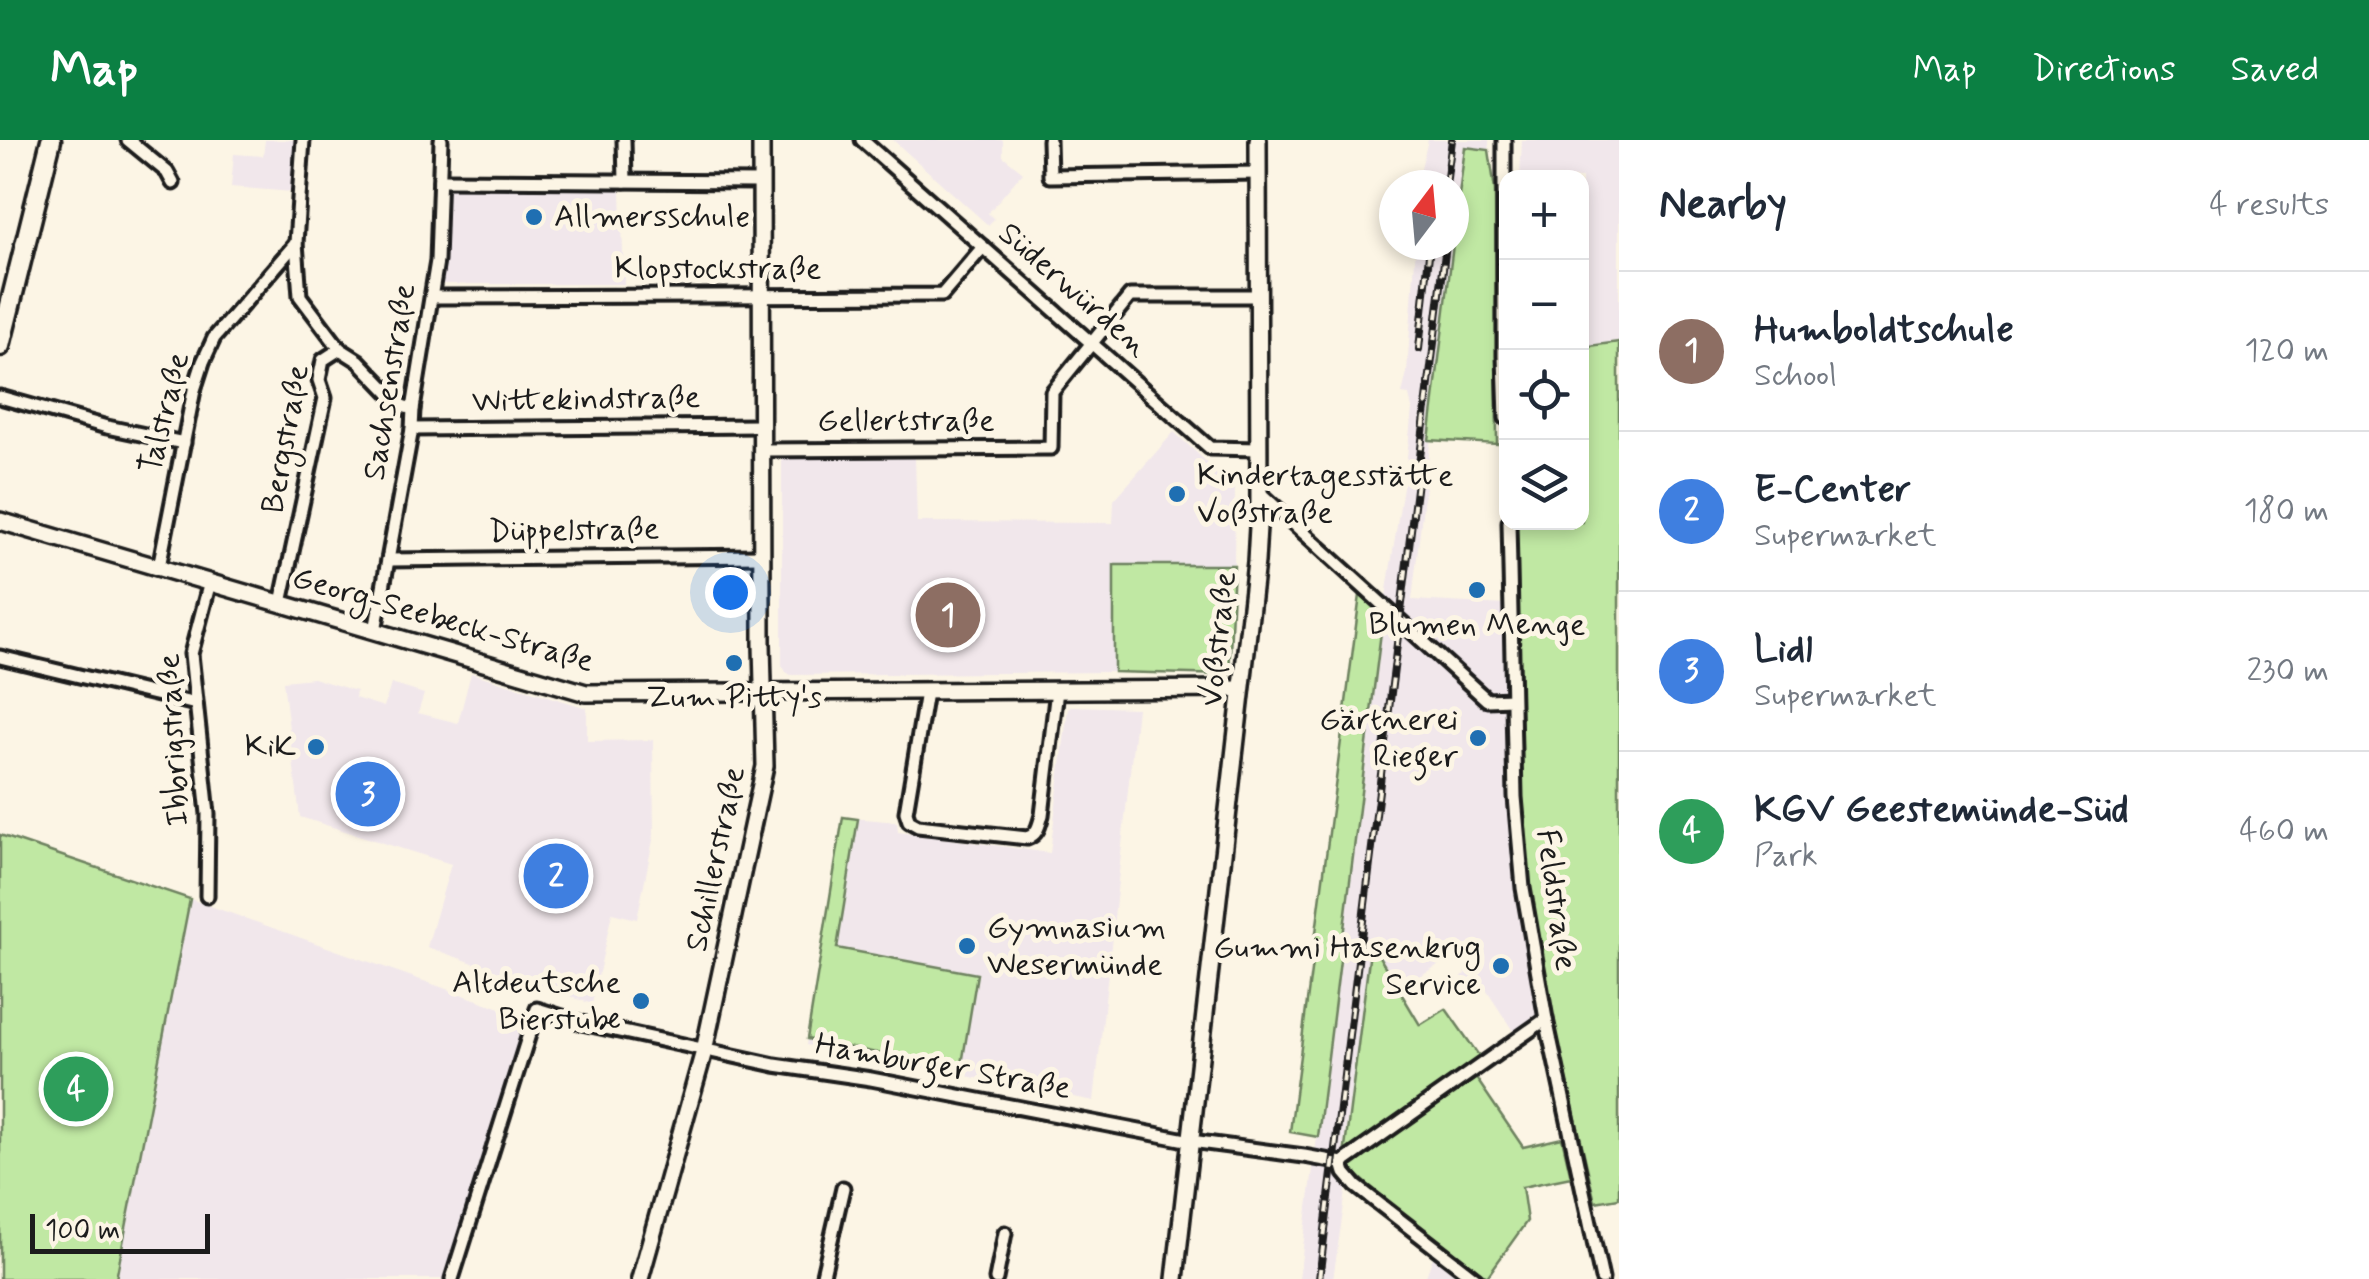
<!DOCTYPE html>
<meta charset="utf-8">
<style>
:root{--surface:#fff;--page:#f6f6f7;--text:#1f2937;--muted:#747a83;--line:#e0e1e3;--accent:#0b8043}
body{margin:0;font-family:Mynerve,sans-serif;background:var(--page);color:var(--text)}
.controls{position:absolute;right:30px;top:30px;display:grid;overflow:hidden;border-radius:20px;box-shadow:0 5px 15px #0003}
.controls button{width:90px;height:90px;display:grid;place-items:center;padding:0;border:0;border-bottom:2px solid var(--line);background:var(--surface);color:var(--text);font:50px sans-serif}
.compass{position:absolute;left:1379px;top:30px;width:90px;height:90px;border-radius:50%;background:var(--surface);box-shadow:0 5px 15px #0003;rotate:16deg}
.scale{position:absolute;left:30px;bottom:25px;width:180px;box-sizing:border-box;padding-left:10px;border:5px solid #1c1c1c;border-top:0;font-size:28px;line-height:35px;white-space:nowrap;color:#1c1c1c;-webkit-text-stroke:8px #fcf5e5;paint-order:stroke}
.you{position:absolute;left:730px;top:452px;width:35px;height:35px;margin:-25px;border:8px solid #fff;border-radius:50%;background:#1a73e8;box-shadow:0 0 0 15px #1a73e833}
.badge{display:grid;place-items:center;width:65px;height:65px;border-radius:50%;background:var(--accent);color:#fff;font-size:32px;font-weight:700}
.pin{position:absolute;translate:-50% -50%;border:5px solid #fff;box-shadow:0 2px 10px #0006}
.list{margin:0;padding:0;list-style:none}
h2{display:flex;justify-content:space-between;align-items:center;height:130px;margin:0;padding:0 40px;font-size:42px}
h2 small{font-size:32px;font-weight:400;color:var(--muted)}
.list li{display:grid;grid-template-columns:65px 1fr auto;gap:30px;align-items:center;box-sizing:border-box;height:160px;padding:0 40px;border-top:2px solid var(--line)}
.list b{display:block;font-size:38px;white-space:nowrap}
.list p{margin:0;font-size:32px;white-space:nowrap;color:var(--muted)}
.list em{font-size:32px;font-style:normal;color:var(--muted)}
.icon{flex:none;width:55px;height:55px;fill:none;stroke:currentColor;stroke-width:2;stroke-linecap:round;stroke-linejoin:round}
.map{position:relative;flex:none;width:1619px;height:1139px;overflow:hidden}
header{display:flex;align-items:center;gap:60px;box-sizing:border-box;height:140px;padding:0 50px;background:var(--accent);color:#fff}
header strong{font-size:48px}
nav{display:flex;gap:55px;margin-inline-start:auto;font-size:35px}
main{display:flex}
aside{flex:1;background:var(--surface)}
.map>svg:first-child{display:block}
.built{fill:#f1e7eb}
.green{fill:#c0e8a3;stroke:#6e8260;stroke-width:2.5}
.lines{fill:none;stroke-linecap:round;stroke-linejoin:round}
.minor-casing{stroke:#1c1c1c;stroke-width:19}
.tertiary-casing{stroke:#1c1c1c;stroke-width:22}
.primary-casing{stroke:#1c1c1c;stroke-width:25}
.minor{stroke:#fcf5e5;stroke-width:11}
.tertiary{stroke:#fcf5e5;stroke-width:15}
.primary{stroke:#fcf5e5;stroke-width:18}
.rail-casing{stroke:#1c1c1c;stroke-width:8}
.rail{stroke:#fcf5e5;stroke-width:4;stroke-dasharray:11;stroke-linecap:butt}
.poi-dot{fill:#1f6fb2;stroke:#fcf5e5;stroke-width:4}
.labels{text-anchor:middle;dominant-baseline:central;stroke-width:10;stroke-linejoin:round;paint-order:stroke}
.poi-label{font-size:32px;fill:#1c1c1c;stroke:#fcf5e5;text-anchor:end}
.street-label{font-size:32px;fill:#1c1c1c;stroke:#fcf5e5}
</style>
<header>
<strong>Map</strong>
<nav><a>Map</a><a>Directions</a><a>Saved</a></nav>
</header>
<main>
<div class="map">
<svg width="1619" height="1139" viewBox="0 0 1619 1139">
<rect width="100%" height="100%" fill="#fcf5e5"/>
<filter id="ink" filterUnits="userSpaceOnUse"><feTurbulence type="fractalNoise" baseFrequency=".01" numOctaves="2"/><feDisplacementMap in="SourceGraphic" scale="20" xChannelSelector="R" yChannelSelector="G"/><feConvolveMatrix kernelMatrix="1 2 1 2 8 2 1 2 1" color-interpolation-filters="sRGB"/></filter>
<g filter="url(#ink)">
<g class="built">
<polygon points="265,0 297,0 293,52 231,47 234,14 263,16"/>
<polygon points="893,0 1003,0 1003,16 1023,32 988,73 994,79 988,85"/>
<polygon points="1428,0 1489,0 1489,10 1465,7 1454,98 1454,45 1419,45 1420,32"/>
<polygon points="1522,0 1619,0 1619,202 1582,207 1582,38 1520,37"/>
<polygon points="448,47 621,50 624,144 441,144"/>
<polygon points="1416,105 1453,105 1412,460 1506,465 1508,658 1517,749 1538,876 1515,894 1479,839 1465,841 1462,836 1466,834 1462,815 1445,818 1445,821 1399,848 1371,805 1341,1025 1340,1037 1347,1045 1333,1139 1299,1139 1383,476 1406,327 1412,269 1409,255 1402,254 1407,232"/>
<polygon points="1174,292 1235,348 1234,425 1115,425 1114,532 791,535 786,532 782,525 782,319 915,318 917,382 1113,383 1114,360"/>
<polygon points="471,533 587,568 587,601 653,600 654,695 637,779 612,773 592,864 427,807 451,724 300,677 283,541 313,538 356,551 355,558 384,567 391,544 424,554 418,573 458,583"/>
<polygon points="1071,566 1137,568 1094,961 806,905 843,677 897,682 898,692 1050,713 1068,568"/>
<polygon points="190,759 526,877 444,1139 116,1139"/>
<polygon points="1433,1117 1460,1139 1425,1139"/>
</g>
<g class="green">
<polygon points="1465,7 1489,10 1495,50 1497,304 1429,300"/>
<polygon points="1619,202 1619,1058 1595,1062 1552,874 1530,749 1520,661 1516,383 1582,382 1582,207"/>
<polygon points="1114,425 1234,425 1229,535 1114,532"/>
<polygon points="1360,455 1383,476 1318,997 1290,992"/>
<polygon points="843,677 858,679 837,808 977,834 961,930 807,899"/>
<polygon points="0,695 190,759 116,1139 0,1139"/>
<polygon points="1371,803 1420,885 1446,869 1482,920 1344,1016"/>
<polygon points="1474,935 1523,1007 1562,998 1571,1037 1522,1047 1527,1081 1487,1137 1366,1043 1350,1028"/>
</g>
<g class="lines">
<defs>
<g id="minor">
<polyline points="128,0 167,32 173,43"/>
<polyline points="303,0 296,103 300,156 340,209 359,221 402,266 413,269"/>
<polyline points="624,0 625,41"/>
<polyline points="862,0 1210,308 1259,309"/>
<polyline points="1049,0 1050,36 1259,33"/>
<polyline points="1504,0 1504,216 1506,278"/>
<polyline points="440,40 761,42"/>
<polyline points="432,157 942,155 983,107"/>
<polyline points="0,257 107,287 184,303"/>
<polyline points="412,289 761,286"/>
<polyline points="761,310 1051,308 1052,252 1130,156 1259,156"/>
<polyline points="1259,352 1487,560 1512,559"/>
<polyline points="1509,382 1515,657 1523,748 1546,879 1602,1139"/>
<polyline points="388,420 762,416"/>
<polyline points="159,427 194,250 203,222 214,198 296,103"/>
<polyline points="281,463 325,258 319,240 323,220 340,209"/>
<polyline points="375,491 412,289 413,269 437,121 441,0"/>
<polyline points="0,517 196,564"/>
<path d="M926 552 906 672 909 681 918 686 1027 698C1038 694 1039 685 1042 675L1057 550"/>
<polyline points="207,756 208,674 191,514 210,442"/>
<polyline points="1342,1023 1546,879"/>
<polyline points="1342,1023 1345,1033 1356,1046 1476,1139"/>
<polyline points="452,1139 537,869 582,883 775,925 871,939 1191,1001 1304,1016 1342,1023"/>
<polyline points="822,1139 843,1048"/>
<polyline points="996,1139 1005,1093"/>
</g>
<g id="tertiary">
<polyline points="0,381 586,553 1241,549"/>
<polyline points="640,1139 704,911 765,626 762,504 761,0"/>
<polyline points="1175,1139 1256,422 1259,369 1258,0"/>
</g>
<polyline id="primary" points="0,206 51,0"/>
</defs>
<use href="#minor" class="minor-casing"/>
<use href="#tertiary" class="tertiary-casing"/>
<use href="#primary" class="primary-casing"/>
<use href="#minor" class="minor"/>
<use href="#tertiary" class="tertiary"/>
<use href="#primary" class="primary"/>
<defs>
<g id="rail">
<polyline points="1446,45 1452,0"/>
<polyline points="1419,209 1430,105"/>
<polyline points="1319,1139 1446,105"/>
</g>
</defs>
<use href="#rail" class="rail-casing"/>
<use href="#rail" class="rail"/>
</g>
</g>
<g class="poi-dot">
<circle cx="534" cy="77" r="10"/>
<circle cx="1177" cy="354" r="10"/>
<circle cx="1477" cy="450" r="10"/>
<circle cx="734" cy="523" r="10"/>
<circle cx="1478" cy="598" r="10"/>
<circle cx="316" cy="607" r="10"/>
<circle cx="967" cy="806" r="10"/>
<circle cx="1501" cy="826" r="10"/>
<circle cx="641" cy="861" r="10"/>
</g>
<g class="labels">
<g class="poi-label">
<text x="554" y="77" text-anchor="start">Allmersschule</text>
<text x="1197" y="336" text-anchor="start">Kindertagesstätte<tspan x="1197" dy="37">Voßstraße</tspan></text>
<text x="1477" y="485" text-anchor="middle">Blumen Menge</text>
<text x="734" y="558" text-anchor="middle">Zum Pitty's</text>
<text x="1458" y="580">Gärtnerei<tspan x="1458" dy="37">Rieger</tspan></text>
<text x="296" y="607">KiK</text>
<text x="987" y="788" text-anchor="start">Gymnasium<tspan x="987" dy="37">Wesermünde</tspan></text>
<text x="1481" y="808">Gummi Hasenkrug<tspan x="1481" dy="37">Service</tspan></text>
<text x="621" y="843">Altdeutsche<tspan x="621" dy="37">Bierstube</tspan></text>
</g>
<g class="street-label">
<text x="718" y="129">Klopstockstraße</text>
<text transform="translate(1073 150) rotate(41)">Süderwürden</text>
<text transform="translate(390 242) rotate(-81)">Sachsenstraße</text>
<text transform="translate(586 260) rotate(-1)">Wittekindstraße</text>
<text transform="translate(165 273) rotate(-76)">Talstraße</text>
<text x="906" y="281">Gellertstraße</text>
<text transform="translate(286 299) rotate(-80)">Bergstraße</text>
<text transform="translate(574 391) rotate(-1)">Düppelstraße</text>
<text transform="translate(443 480) rotate(16)">Georg-Seebeck-Straße</text>
<text transform="translate(1219 499) rotate(-84)">Voßstraße</text>
<text transform="translate(174 600) rotate(-93)">Ibbrigstraße</text>
<text transform="translate(716 719) rotate(-78)">Schillerstraße</text>
<text transform="translate(1556 760) rotate(82)">Feldstraße</text>
<text transform="translate(943 927) rotate(10)">Hamburger Straße</text>
</g>
</g>
</svg>
<div class="controls">
<button>+</button>
<button>−</button>
<button><svg class="icon" aria-label="locate" viewBox="0 0 24 24"><circle cx="12" cy="12" r="6"/><path d="M12 2v4M12 18v4M2 12h4M18 12h4"/></svg></button>
<button><svg class="icon" aria-label="layers" viewBox="0 0 24 24"><path d="M12 4l9 5-9 5-9-5zM3 14l9 5 9-5"/></svg></button>
</div>
<svg class="compass" viewBox="-18 -18 36 36"><path d="M0-13l5 13h-10z" fill="#e53935"/><path d="M0 13l5-13h-10z" fill="#747a83"/></svg>
<div class="scale">100 m</div>
<div class="you"></div>
<div class="pin badge" style="left:948px;top:475px;background:#8d6e63">1</div>
<div class="pin badge" style="left:556px;top:736px;background:#3f7fe0">2</div>
<div class="pin badge" style="left:368px;top:654px;background:#3f7fe0">3</div>
<div class="pin badge" style="left:76px;top:949px;background:#2e9e5b">4</div>
</div>
<aside>
<h2>Nearby<small>4 results</small></h2>
<ul class="list">
<li><span class="badge" style="background:#8d6e63">1</span><div><b>Humboldtschule</b><p>School</p></div><em>120 m</em></li>
<li><span class="badge" style="background:#3f7fe0">2</span><div><b>E-Center</b><p>Supermarket</p></div><em>180 m</em></li>
<li><span class="badge" style="background:#3f7fe0">3</span><div><b>Lidl</b><p>Supermarket</p></div><em>230 m</em></li>
<li><span class="badge" style="background:#2e9e5b">4</span><div><b>KGV Geestemünde-Süd</b><p>Park</p></div><em>460 m</em></li>
</ul>
</aside>
</main>
